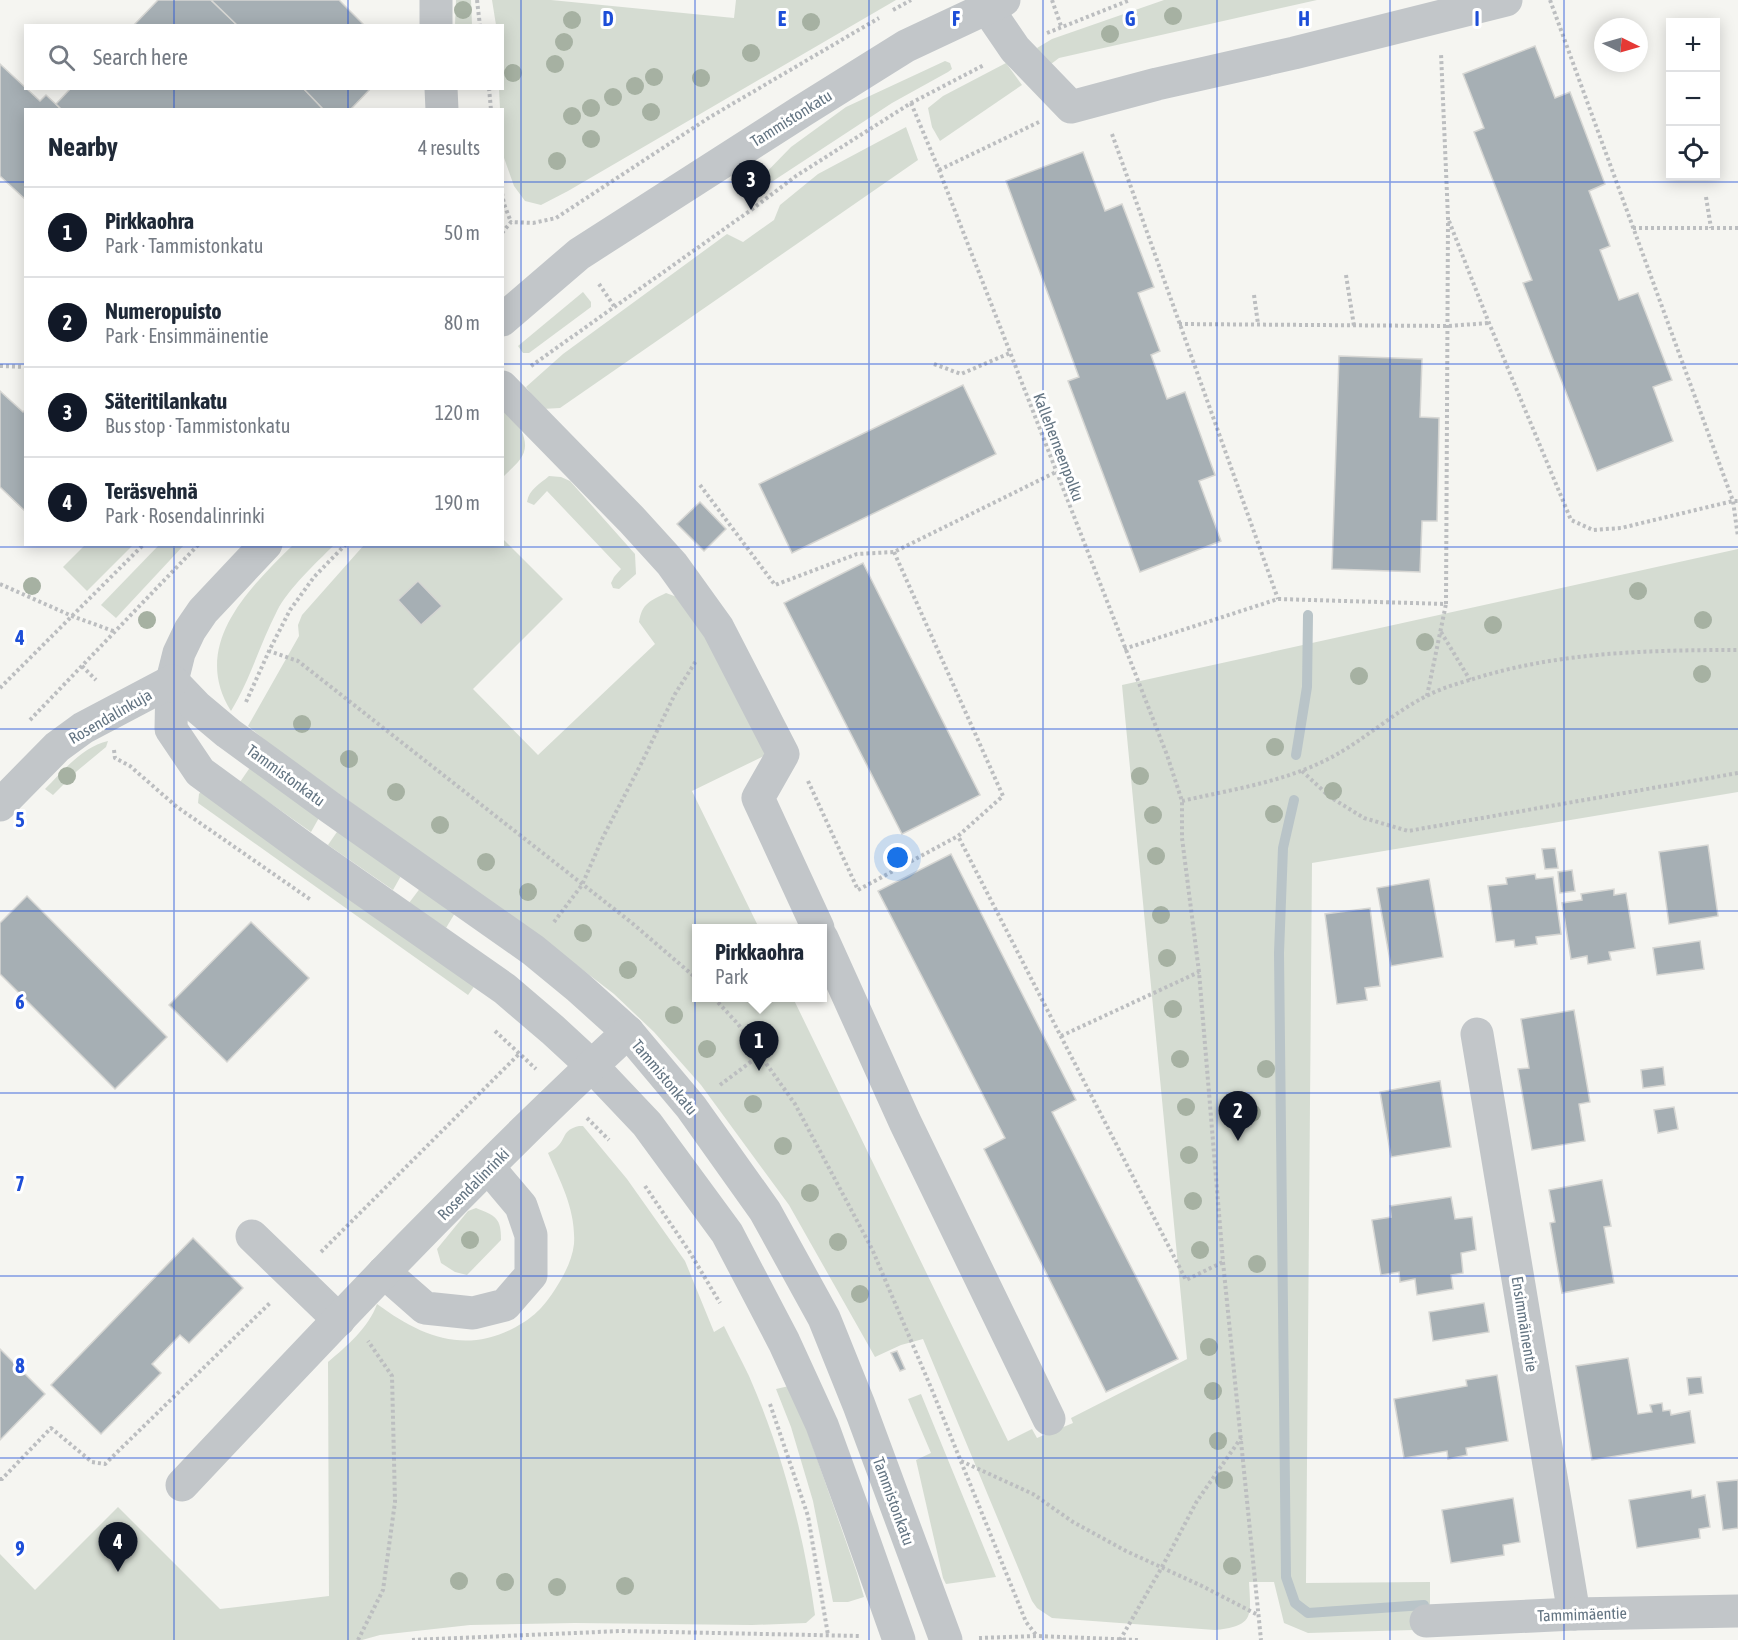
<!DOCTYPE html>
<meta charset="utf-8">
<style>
:root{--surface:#fff;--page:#f6f6f7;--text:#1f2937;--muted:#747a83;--line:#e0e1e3;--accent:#111827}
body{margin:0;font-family:"Asap Condensed",sans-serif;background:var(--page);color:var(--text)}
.controls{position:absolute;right:18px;top:18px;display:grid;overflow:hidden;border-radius:0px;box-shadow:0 3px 15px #0003}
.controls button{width:54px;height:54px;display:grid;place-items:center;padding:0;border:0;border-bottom:2px solid var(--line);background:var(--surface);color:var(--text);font:30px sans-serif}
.compass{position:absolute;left:1594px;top:18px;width:54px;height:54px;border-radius:50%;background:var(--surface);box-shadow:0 3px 15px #0003;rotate:95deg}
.you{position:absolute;left:898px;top:858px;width:21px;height:21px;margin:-15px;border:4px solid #fff;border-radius:50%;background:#1a73e8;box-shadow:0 0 0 9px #1a73e833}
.badge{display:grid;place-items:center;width:39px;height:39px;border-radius:50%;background:var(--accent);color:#fff;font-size:20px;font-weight:700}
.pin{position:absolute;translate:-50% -50px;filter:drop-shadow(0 2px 3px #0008)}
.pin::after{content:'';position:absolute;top:32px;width:21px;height:18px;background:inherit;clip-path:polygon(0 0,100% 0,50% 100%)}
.popup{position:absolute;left:692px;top:924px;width:135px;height:78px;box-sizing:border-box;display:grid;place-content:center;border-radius:0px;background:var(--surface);filter:drop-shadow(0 2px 4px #0005);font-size:20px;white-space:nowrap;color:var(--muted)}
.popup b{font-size:22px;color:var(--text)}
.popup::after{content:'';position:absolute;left:50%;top:100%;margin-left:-12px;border:12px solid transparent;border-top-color:var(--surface)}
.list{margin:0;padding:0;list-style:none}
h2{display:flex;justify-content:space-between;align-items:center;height:78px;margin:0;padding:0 24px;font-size:26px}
h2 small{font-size:20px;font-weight:400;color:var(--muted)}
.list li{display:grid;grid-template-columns:39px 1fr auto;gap:18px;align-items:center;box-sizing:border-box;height:90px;padding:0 24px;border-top:2px solid var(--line)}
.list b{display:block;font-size:22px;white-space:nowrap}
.list p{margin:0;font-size:20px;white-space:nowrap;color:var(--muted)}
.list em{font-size:20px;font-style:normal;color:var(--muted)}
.icon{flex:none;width:33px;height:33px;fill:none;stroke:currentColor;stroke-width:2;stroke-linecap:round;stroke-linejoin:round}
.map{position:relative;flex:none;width:1738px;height:1640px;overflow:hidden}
.search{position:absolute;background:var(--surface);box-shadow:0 3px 15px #0003;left:24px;top:24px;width:480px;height:66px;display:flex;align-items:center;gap:15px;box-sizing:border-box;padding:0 21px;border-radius:0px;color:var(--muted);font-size:22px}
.panel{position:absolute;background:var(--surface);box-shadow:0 3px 15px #0003;left:24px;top:108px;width:480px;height:438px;border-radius:0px}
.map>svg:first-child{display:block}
.green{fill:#d5dcd2}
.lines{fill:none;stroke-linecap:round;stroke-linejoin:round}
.stream{stroke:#b9c4c8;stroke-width:10}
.building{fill:#a6afb4;stroke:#d6d6d3;stroke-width:1.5}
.path{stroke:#bcbec0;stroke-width:4;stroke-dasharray:3 3;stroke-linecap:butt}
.minor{stroke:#c2c6c9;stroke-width:33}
.tree{fill:#a6b1a2}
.grid{fill:none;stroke:#1d4ed8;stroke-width:1.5;stroke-opacity:0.55}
.labels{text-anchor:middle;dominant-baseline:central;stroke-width:6;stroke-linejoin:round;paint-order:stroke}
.street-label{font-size:16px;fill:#637482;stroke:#fff}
.grid-label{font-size:20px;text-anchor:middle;font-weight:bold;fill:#1d4ed8;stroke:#fff;stroke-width:6;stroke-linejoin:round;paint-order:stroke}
</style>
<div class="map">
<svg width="1738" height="1640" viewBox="0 0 1738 1640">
<rect width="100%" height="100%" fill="#f5f5f1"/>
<g class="green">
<polygon points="456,0 471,0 472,25 455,25"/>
<polygon points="492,0 551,0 734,18 736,0 896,0 568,191 541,205 525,201 514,186 503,155 502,110 500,109 499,89 502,88 502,26 496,25"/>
<polygon points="1164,0 1317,0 1059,58 1047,67 1037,48 1052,39"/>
<polygon points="945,61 950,63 952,69 948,72 892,103 761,189 757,182 791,147 846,107"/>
<polygon points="1006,63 1022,85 940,141 932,127 928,108 943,96"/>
<polygon points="906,127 918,160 560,408 542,409 526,387 563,354 727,234 743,242 774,220 780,205 818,174"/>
<polygon points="583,292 591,302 591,307 529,353 523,353 518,346"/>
<path d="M503 410C514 416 516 418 521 430 532 453 519 461 503 477Z"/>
<path d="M549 476 561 477 570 481 635 554 636 574 619 589 613 588 611 583 614 577 621 569 547 491 534 505 527 502C529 489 540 484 549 476Z"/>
<path d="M503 539 563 599 473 689 538 755 655 644 639 622C642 603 650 601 666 593L677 597 706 634 766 755 692 791 759 928H696V998H793L1008 1441 1032 1429 1037 1438 1073 1423 1071 1418 1187 1359 1122 685 1738 549V792L1312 863 1306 1583 1430 1582V1608L1414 1630 1308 1633 1284 1623 1274 1582H1249C1251 1617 1254 1626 1215 1630L1052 1618 1037 1608 1032 1601 923 1339 901 1345 875 1357 789 1205 701 1085 654 1032 614 994 553 947 272 746 248 726 299 636 298 625 302 615 364 545 502 544Z"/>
<polygon points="85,545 85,544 133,545 87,591 63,567"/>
<polygon points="159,545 184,545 116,618 101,605"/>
<path d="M293 545H334C316 563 288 589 277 611 260 644 250 680 231 711 190 646 248 589 293 545Z"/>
<path d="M108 741 106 747 77 771 53 795 45 789C63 771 82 747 108 741Z"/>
<polygon points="251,766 320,816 311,832 240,782"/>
<polygon points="202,790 476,984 468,995 198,803 199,794"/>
<polygon points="339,829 402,874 393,890 328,845"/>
<polygon points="421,887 455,913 446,928 409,903"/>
<path d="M579 1126H583L627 1179 685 1261 714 1332 724 1326C732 1343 741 1359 749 1376 782 1451 804 1534 815 1615L806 1623 752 1625 575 1623 470 1625 380 1635 362 1640H0V1554L35 1590 118 1507 220 1609 329 1596 328 1362C347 1346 369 1327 377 1304 419 1335 462 1354 512 1329 531 1319 540 1311 552 1294 562 1279 572 1262 574 1244 576 1210 561 1183 548 1153 551 1151 554 1150 557 1147 566 1139 562 1130 579 1126Z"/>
<path d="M476 1208C496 1216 501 1218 501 1240L467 1275 455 1272 441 1263 437 1249 468 1211Z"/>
<polygon points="789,1386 795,1396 857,1573 864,1597 848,1602 833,1602 813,1501 791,1427 776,1389"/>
<polygon points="921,1394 996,1577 946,1584 943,1578 916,1460 931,1453 908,1399"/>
</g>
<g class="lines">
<g class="stream">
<polyline points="1296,755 1307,687 1308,615"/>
<polyline points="1294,800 1283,848 1279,953 1286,1577 1295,1603 1308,1613 1424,1605"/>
</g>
</g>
<g class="building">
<polygon points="158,0 211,0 238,26 133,26"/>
<polygon points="211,0 339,0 365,26 238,26"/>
<polygon points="1535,46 1555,98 1570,92 1605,184 1589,191 1610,246 1600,250 1619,300 1638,293 1672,380 1653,387 1673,441 1597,471 1523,283 1532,280 1474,132 1484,128 1463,74"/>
<polygon points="0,64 40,101 46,95 62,110 26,110 26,200 0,176"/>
<polygon points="71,88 303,88 324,110 62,110 56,104"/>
<polygon points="303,88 371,88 350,110 324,110"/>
<polygon points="1083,152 1105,211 1122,204 1154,287 1138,293 1160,351 1151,355 1167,399 1185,392 1215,475 1199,481 1221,541 1140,572 1068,381 1079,377 1006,181"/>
<polygon points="1339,356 1422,359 1420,417 1439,418 1437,521 1422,521 1420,572 1332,569"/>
<polygon points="963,385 996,454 792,553 759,484"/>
<polygon points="0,391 23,412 26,409 26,512 0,487"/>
<polygon points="700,502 726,529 704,551 677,524"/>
<polygon points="863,563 980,795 902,834 784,603"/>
<polygon points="418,581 442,606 421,625 398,600"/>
<polygon points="1708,845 1718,916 1669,924 1659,852"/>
<polygon points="1555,848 1558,868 1545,869 1542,849"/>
<polygon points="951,854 1076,1100 1052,1112 1178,1359 1106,1392 984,1149 1005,1138 878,891"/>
<polygon points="1572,870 1575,891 1560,893 1558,872"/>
<polygon points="1535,874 1536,879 1553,877 1561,934 1536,937 1537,944 1515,947 1514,940 1496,942 1488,886 1507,884 1506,878"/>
<polygon points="1429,879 1443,957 1391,966 1377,888"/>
<polygon points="1614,889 1614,895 1626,893 1635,948 1609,952 1611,960 1588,964 1587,956 1571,959 1562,903 1582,900 1581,894"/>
<polygon points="27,896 167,1037 115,1089 0,974 0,923"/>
<polygon points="1370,908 1380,986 1365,988 1367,1000 1337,1004 1325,914"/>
<polygon points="251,922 309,978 227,1062 169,1005"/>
<polygon points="1700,941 1704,969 1657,975 1653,948"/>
<polygon points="1574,1010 1590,1102 1579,1104 1585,1141 1532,1150 1518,1069 1529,1068 1521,1019"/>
<polygon points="1663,1067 1665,1085 1643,1088 1641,1070"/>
<polygon points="1440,1081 1451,1147 1391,1157 1380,1092"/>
<polygon points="1674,1107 1678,1129 1658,1133 1654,1110"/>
<polygon points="1602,1180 1611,1226 1604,1227 1614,1283 1562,1293 1550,1223 1555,1222 1549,1190"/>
<polygon points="1451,1197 1455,1219 1472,1217 1476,1250 1461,1253 1463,1273 1451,1275 1453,1289 1417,1295 1415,1279 1400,1282 1399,1272 1381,1275 1372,1220 1391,1217 1390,1206"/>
<polygon points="193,1238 243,1288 189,1343 180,1335 152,1364 161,1373 101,1434 51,1385"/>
<polygon points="1484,1303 1489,1332 1433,1341 1429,1312"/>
<polygon points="0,1349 45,1394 0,1440"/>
<polygon points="897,1351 905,1369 900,1371 891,1353"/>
<polygon points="1628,1358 1638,1414 1652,1412 1650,1405 1662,1403 1663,1411 1670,1410 1671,1415 1690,1411 1695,1443 1592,1460 1576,1366"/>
<polygon points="1497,1375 1508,1441 1466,1448 1467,1455 1448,1459 1447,1451 1404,1458 1394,1399 1467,1386 1466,1380"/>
<polygon points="1701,1377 1703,1393 1689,1395 1687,1378"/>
<polygon points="1738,1480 1738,1528 1723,1530 1717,1482"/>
<polygon points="1691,1490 1692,1498 1705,1495 1710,1527 1699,1529 1700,1538 1637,1548 1629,1500"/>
<polygon points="1513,1498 1520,1542 1503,1545 1504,1555 1451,1563 1442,1510"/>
</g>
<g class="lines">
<g class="path">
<polyline points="477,0 480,26"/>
<polyline points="1052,0 1061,26"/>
<polyline points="1550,0 1733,501 1738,537"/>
<polyline points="893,10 911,0"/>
<polyline points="1047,33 1130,0"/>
<polyline points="489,88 491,110"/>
<polyline points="911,103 939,170 1167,755 1182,801 1182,838 1199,972 1223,1262 1261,1640"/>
<polyline points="1112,134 1278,599"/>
<polyline points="939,170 1039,122"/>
<polyline points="502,193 504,204 511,222"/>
<polyline points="1706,197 1711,228"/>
<polyline points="1449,221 1489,323 1571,520 1593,530 1621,528 1733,501 1738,501"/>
<polyline points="1633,228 1738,228"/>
<polyline points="502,233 511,222 533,223 556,218 710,117 879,18"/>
<polyline points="1346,275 1354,326"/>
<polyline points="599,284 614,306"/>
<polyline points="1254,295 1258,324"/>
<polyline points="1179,324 1448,326 1489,323"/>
<polyline points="934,364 961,374 1010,353"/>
<polyline points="0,366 26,367"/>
<polyline points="531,366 751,210 796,176 911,103 984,65"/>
<polyline points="700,485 775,585 857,554 894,552 1056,472"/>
<polyline points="346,544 314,577 290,610 269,651 298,661 632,923 696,978"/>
<polyline points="894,552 1003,796 958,836 1186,1280 1223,1262"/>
<polyline points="0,584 72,616 116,632"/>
<polyline points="1441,632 1470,680"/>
<polyline points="1124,649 1278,599 1446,604 1448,218 1441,53"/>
<polyline points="82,666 96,680"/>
<polyline points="0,688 144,544"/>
<polyline points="1427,696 1446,604"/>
<polyline points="246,702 269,651"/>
<polyline points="30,720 199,544"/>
<polyline points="114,750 115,758 130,766 177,807 311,900"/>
<polyline points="1302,771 1330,797 1364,818 1408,831 1738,773"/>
<polyline points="808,781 858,890 958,836"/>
<path d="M1182 801C1229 790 1278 783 1322 762 1365 742 1398 706 1442 689 1452 685 1463 682 1473 679 1558 652 1649 650 1738 650"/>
<polyline points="554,922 582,885 603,837 642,762 675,694 696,661"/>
<polyline points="714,998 738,1024 795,1104 872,1249 932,1390 1026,1622 1037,1636"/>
<polyline points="495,1031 536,1069"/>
<polyline points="1061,1036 1199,972"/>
<polyline points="720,1085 760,1055"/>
<polyline points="587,1118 609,1140"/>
<polyline points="645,1186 689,1251 720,1303"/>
<polyline points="321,1252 519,1054"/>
<polyline points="770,1404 808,1516 828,1635"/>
<polyline points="961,1461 1033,1494 1073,1522 1126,1551 1202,1586 1258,1615"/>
<polyline points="0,1479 2,1479 51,1428 92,1462 105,1464 271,1302"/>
<polyline points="979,1638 1037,1636 1138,1640"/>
<polyline points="358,1640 383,1590 395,1502 392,1376 368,1341"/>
<polyline points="412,1640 621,1631 861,1636"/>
<polyline points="1120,1640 1162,1567 1197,1501 1241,1438"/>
</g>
<g class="minor">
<polyline points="436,0 436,26"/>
<polyline points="987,8 1015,49 1071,107 1157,84 1294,53 1506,0"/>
<polyline points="441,88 442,110"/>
<polyline points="502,320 579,254 802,111 906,46 1004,0"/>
<polyline points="502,387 632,520 672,564 718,628 783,754 758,798 818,928"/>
<polyline points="266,544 203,611 190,630 179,653 172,681 171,729 200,772 312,854 505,989 553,1030 592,1066 647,1124 727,1233 784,1342 822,1425 858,1524 899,1640"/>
<polyline points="172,681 197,707 228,733 331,808 533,950 578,987 628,1032 691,1107 765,1211 824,1318 859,1405 946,1640"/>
<polyline points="0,805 57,747 83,728 172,681"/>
<polyline points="822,938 905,1122 1049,1419"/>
<polyline points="1477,1034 1574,1614"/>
<polyline points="252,1236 339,1320"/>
<polyline points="384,1272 425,1308 473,1313 505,1305 531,1275 531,1235 521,1206 489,1168"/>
<path d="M182 1485C327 1331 472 1176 628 1032"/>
<polyline points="1426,1621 1574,1614 1738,1611"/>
</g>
</g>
<g class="tree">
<circle cx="463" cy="10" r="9"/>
<circle cx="1173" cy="16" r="9"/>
<circle cx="572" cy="20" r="9"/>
<circle cx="811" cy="22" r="9"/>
<circle cx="1110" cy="34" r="9"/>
<circle cx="564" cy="42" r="9"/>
<circle cx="751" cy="53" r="9"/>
<circle cx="555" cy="64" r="9"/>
<circle cx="513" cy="73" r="9"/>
<circle cx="654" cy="77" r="9"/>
<circle cx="701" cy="78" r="9"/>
<circle cx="635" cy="86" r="9"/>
<circle cx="613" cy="97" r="9"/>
<circle cx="591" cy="108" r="9"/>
<circle cx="651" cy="112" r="9"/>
<circle cx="572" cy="116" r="9"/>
<circle cx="591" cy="139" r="9"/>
<circle cx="557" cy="161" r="9"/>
<circle cx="32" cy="586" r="9"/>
<circle cx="1638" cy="591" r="9"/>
<circle cx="147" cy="620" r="9"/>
<circle cx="1703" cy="620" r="9"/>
<circle cx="1493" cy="625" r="9"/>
<circle cx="1425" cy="642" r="9"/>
<circle cx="1702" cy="674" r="9"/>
<circle cx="1359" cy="676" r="9"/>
<circle cx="302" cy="724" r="9"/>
<circle cx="1275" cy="747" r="9"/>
<circle cx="349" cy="759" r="9"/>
<circle cx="67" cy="776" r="9"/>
<circle cx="1140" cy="776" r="9"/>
<circle cx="1333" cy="791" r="9"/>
<circle cx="396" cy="792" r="9"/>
<circle cx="1274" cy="814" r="9"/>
<circle cx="1153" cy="815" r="9"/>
<circle cx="440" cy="825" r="9"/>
<circle cx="1156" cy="856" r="9"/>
<circle cx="486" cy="862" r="9"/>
<circle cx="528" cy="892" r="9"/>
<circle cx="1161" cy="915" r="9"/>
<circle cx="583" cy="933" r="9"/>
<circle cx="1167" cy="958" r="9"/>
<circle cx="628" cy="970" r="9"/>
<circle cx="1173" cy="1009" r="9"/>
<circle cx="674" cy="1015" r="9"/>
<circle cx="707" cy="1049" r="9"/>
<circle cx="1180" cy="1059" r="9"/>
<circle cx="1266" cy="1069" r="9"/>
<circle cx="753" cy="1104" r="9"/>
<circle cx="1186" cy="1107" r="9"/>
<circle cx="1252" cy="1113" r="9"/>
<circle cx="783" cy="1146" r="9"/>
<circle cx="1189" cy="1155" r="9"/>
<circle cx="810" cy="1193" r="9"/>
<circle cx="1193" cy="1201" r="9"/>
<circle cx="470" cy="1240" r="9"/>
<circle cx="838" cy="1242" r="9"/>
<circle cx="1200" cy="1250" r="9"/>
<circle cx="1257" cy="1264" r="9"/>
<circle cx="860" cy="1294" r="9"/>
<circle cx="1209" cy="1347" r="9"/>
<circle cx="1213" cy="1391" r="9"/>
<circle cx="1218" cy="1441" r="9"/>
<circle cx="1224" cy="1480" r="9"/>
<circle cx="1232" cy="1566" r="9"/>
<circle cx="459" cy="1581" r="9"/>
<circle cx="505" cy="1582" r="9"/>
<circle cx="625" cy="1586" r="9"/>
<circle cx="557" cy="1587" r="9"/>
</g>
<path class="grid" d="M174 0V26M348 0V26M521 0V1640M695 0V1640M869 0V1640M1043 0V1640M1217 0V1640M1390 0V1640M1564 0V1640M174 88V110M348 88V110M0 182H26M502 182H1738M0 364H26M502 364H1738M174 544V1640M348 544V1640M0 547H1738M0 729H1738M0 911H1738M0 1093H1738M0 1276H1738M0 1458H1738"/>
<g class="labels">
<g class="street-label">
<text transform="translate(791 118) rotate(-32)">Tammistonkatu</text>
<text transform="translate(1059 447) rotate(69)">Kalleherneenpolku</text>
<text transform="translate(110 716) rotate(-30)">Rosendalinkuja</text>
<text transform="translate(286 775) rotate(36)">Tammistonkatu</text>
<text transform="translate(665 1077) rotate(50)">Tammistonkatu</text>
<text transform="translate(473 1184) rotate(-45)">Rosendalinrinki</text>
<text transform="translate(1525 1324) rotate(81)">Ensimmäinentie</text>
<text transform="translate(894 1501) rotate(70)">Tammistonkatu</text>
<text transform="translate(1582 1614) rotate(-2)">Tammimäentie</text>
</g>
</g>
<g class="grid-label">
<text x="608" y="26">D</text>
<text x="782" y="26">E</text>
<text x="956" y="26">F</text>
<text x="1130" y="26">G</text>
<text x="1304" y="26">H</text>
<text x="1477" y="26">I</text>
<text x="20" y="645">4</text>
<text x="20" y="827">5</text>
<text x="20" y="1009">6</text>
<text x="20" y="1191">7</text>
<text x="20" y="1373">8</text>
<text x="20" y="1556">9</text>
</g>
</svg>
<div class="controls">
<button>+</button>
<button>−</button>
<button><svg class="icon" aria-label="locate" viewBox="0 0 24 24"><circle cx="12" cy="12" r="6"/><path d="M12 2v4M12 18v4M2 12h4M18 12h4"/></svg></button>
</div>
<svg class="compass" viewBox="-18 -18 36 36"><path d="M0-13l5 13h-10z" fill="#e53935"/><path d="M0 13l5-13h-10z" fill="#747a83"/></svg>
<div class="you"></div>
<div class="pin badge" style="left:759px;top:1071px">1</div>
<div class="popup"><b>Pirkkaohra</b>Park</div>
<div class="pin badge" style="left:1238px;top:1141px">2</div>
<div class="pin badge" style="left:751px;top:210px">3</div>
<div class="pin badge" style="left:118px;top:1572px">4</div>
<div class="search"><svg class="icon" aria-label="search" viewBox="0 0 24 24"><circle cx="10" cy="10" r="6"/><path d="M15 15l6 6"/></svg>Search here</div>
<section class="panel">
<h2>Nearby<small>4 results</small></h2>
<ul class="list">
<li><span class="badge">1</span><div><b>Pirkkaohra</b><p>Park · Tammistonkatu</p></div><em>50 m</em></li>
<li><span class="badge">2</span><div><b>Numeropuisto</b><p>Park · Ensimmäinentie</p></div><em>80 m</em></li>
<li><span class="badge">3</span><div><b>Säteritilankatu</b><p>Bus stop · Tammistonkatu</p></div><em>120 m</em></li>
<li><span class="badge">4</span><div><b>Teräsvehnä</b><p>Park · Rosendalinrinki</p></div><em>190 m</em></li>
</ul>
</section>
</div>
